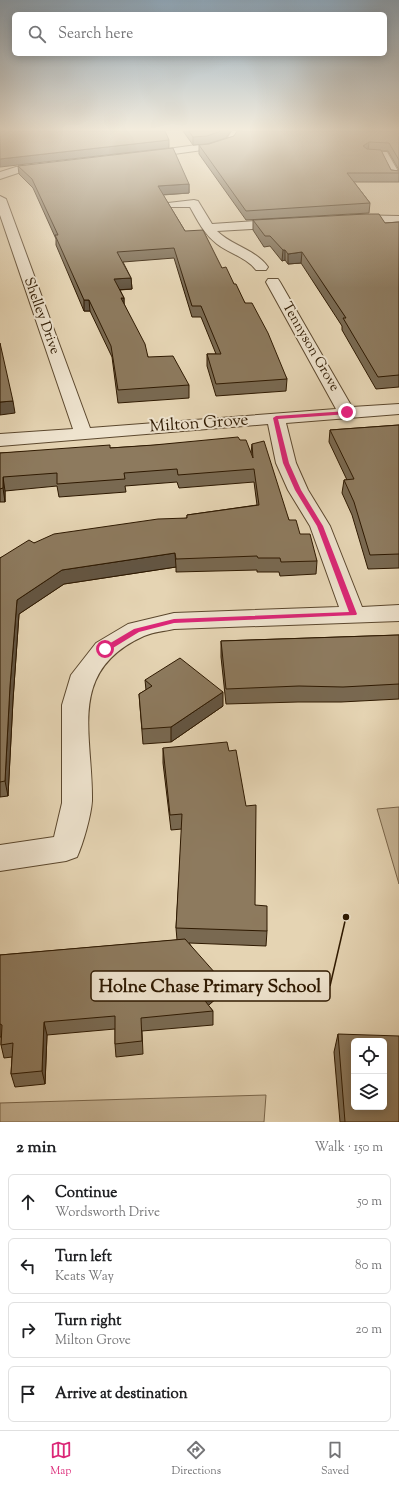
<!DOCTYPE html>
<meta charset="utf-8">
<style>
:root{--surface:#fff;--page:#f2f2f2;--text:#202124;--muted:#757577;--line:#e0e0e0;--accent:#db2777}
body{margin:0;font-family:"Sorts Mill Goudy",serif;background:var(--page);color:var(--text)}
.controls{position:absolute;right:12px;bottom:12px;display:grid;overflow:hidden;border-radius:6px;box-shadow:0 2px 10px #0003}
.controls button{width:36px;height:36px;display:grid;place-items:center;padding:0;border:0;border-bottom:1px solid var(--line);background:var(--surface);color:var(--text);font:20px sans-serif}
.stop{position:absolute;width:12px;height:12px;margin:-9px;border:3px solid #db2777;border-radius:50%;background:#fff}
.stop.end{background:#db2777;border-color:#fff;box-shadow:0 1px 4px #0008}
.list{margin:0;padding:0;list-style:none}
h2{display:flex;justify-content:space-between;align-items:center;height:52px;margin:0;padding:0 16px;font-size:17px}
h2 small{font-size:13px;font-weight:400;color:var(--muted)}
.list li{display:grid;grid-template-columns:26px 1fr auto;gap:12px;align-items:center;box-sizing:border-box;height:56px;margin:0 8px 8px;padding:0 8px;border:1px solid var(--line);border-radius:6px}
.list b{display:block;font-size:15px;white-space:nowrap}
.list p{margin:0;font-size:13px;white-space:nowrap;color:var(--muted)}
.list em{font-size:13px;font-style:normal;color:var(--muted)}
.icon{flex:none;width:22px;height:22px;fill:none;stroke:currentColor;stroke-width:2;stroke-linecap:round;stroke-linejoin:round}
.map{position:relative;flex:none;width:399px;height:1122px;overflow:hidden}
.search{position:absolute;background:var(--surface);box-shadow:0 2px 10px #0003;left:12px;right:12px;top:12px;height:44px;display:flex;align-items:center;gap:10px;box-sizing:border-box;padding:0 14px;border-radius:6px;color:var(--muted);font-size:15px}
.sheet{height:308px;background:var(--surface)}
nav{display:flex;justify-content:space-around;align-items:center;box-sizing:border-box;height:56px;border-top:1px solid var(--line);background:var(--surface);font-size:11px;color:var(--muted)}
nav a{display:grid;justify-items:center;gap:2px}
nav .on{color:var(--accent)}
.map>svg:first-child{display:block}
.green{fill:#c6b495;stroke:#7a664b}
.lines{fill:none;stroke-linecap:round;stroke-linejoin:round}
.minor-casing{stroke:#5c482e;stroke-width:2}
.minor{fill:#eee3ce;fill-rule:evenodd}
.wall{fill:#796951;stroke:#2e1901}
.shaded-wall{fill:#635542;stroke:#2e1901}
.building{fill:#8d7a5e;stroke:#2e1901;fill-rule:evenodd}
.route{fill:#db2777}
.labels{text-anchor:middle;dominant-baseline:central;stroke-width:4;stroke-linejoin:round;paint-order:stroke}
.far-street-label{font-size:14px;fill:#2e1901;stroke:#eee3ce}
.street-label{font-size:17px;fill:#2e1901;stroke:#eee3ce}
.leader{fill:none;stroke:#2e1901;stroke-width:1.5}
.callout-dot{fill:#2e1901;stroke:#eee3ce;stroke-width:1.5}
.callout{fill:#eee3ce;stroke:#2e1901;stroke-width:1.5}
.callout-label{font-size:18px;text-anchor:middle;font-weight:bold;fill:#2e1901}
</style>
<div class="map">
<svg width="399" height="1122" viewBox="0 0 399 1122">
<rect width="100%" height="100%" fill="#e5d4b3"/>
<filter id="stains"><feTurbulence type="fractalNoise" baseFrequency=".005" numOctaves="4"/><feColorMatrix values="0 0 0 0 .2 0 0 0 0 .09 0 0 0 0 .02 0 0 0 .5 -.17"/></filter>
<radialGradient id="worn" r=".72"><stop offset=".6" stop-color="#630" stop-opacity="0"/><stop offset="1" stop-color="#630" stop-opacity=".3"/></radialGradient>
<g class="green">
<polygon points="399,807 399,884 377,809"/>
<polygon points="266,1095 264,1122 0,1122 0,1103"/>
</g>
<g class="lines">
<defs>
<g id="minor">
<polygon points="232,131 241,131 233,143 224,147 145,158 140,155 145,152 219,142 227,139"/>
<polygon points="369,151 387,152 399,173 399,179 391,178 381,157 366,156 364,154"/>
<polygon points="47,164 52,167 51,169 18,173 0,179 0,172 16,167"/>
<path d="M0 196 6 199 90 428 336 409 266 282 268 279H278L280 282 352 407 399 404V414L286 423 296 463 308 490 330 526 362 607 399 605V621L174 629C165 631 153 632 144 636 66 671 93 734 92 801 91 816 83 844 77 857L66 861 0 871V845L54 837 62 803V705L71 675 96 643 128 624 174 613 339 607 310 526 288 490 276 463 268 424 0 446V434L73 429 0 215Z"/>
<path d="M194 200 198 201 212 224 283 219 287 220 289 223 287 226 283 227 217 231C232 246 255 249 268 267L266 270H256C246 257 230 254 217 244 204 234 198 221 190 207H168L166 205 168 203Z"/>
<polygon points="351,215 399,216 399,224 347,221 345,219 347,217"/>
</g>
</defs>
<use href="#minor" class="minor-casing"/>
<use href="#minor" class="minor"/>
</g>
<g class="wall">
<polygon points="183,131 231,131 226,138 207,144 193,145"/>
<polygon points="399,131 399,170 388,151 381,151 391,170 399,171 399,182 354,182 370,203 369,213 246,220 199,154 199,145 209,144 234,136"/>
<polygon points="18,166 189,184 189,193 163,195 185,231 222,268 234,284 245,303 287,379 286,391 216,396 207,366 207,354 216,354 201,317 192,317 174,258 123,262 131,278 132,289 120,290 124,298 124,304 148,357 189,385 189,398 118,403 112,357 90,311 84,311 56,245 56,239 33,188 19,174"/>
<polygon points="253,220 385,223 399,222 399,387 376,389 342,330 342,326 301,263 288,264 285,260 282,261 270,246 264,247 253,230"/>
<polygon points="399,425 399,568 368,569 352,515 342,493 344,480 347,480 329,442 330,430"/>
<polygon points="240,440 251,453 252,444 289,520 317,561 316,574 280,576 279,572 257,572 257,570 176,572 176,567 64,584 19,614 13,700 8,796 0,797 0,558 34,543 187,518 187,515 257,505 254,482 179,488 177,482 125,486 126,492 59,497 57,486 5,491 5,502 0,502 0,453 110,448"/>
<polygon points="399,635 399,699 341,702 298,702 226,704 221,657 221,641"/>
<polygon points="145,680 223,706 171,742 143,744 139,694 146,690"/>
<polygon points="163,748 255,905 267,931 266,946 189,943 216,983 217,998 208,1005 213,1011 213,1025 142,1031 143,1054 116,1057 115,1044 115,1029 47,1035 45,1084 15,1087 11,1074 12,1057 4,1058 1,1045 1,1037 0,1037 0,955 177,940 176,928 182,829 171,830 163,763"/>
<polygon points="338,1034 399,1122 340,1122 334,1052"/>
</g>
<g class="shaded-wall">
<polygon points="221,131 231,131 226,138 207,144 193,145 193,137"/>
<polygon points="169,140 169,148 0,167 0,159"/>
<polygon points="369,142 368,150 363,154 363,146"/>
<polygon points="189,184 189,193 158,195 158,186"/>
<polygon points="283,250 285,250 285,260 282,261"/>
<polygon points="302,252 301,263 288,264 288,254"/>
<polygon points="131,278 132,289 115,290 114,279"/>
<polygon points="121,298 124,298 124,309"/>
<polygon points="84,300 89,300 90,311 84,311"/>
<polygon points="13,401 15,413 0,415 0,402"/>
<polygon points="3,477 5,491 5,502 3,488"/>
<polygon points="175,553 176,567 64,584 19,614 13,700 8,796 5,781 10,686 17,600 62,570"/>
<polygon points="223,692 223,706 171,742 171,727"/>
<polygon points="216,974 216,986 217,985 217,998 202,1011 202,997 211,978"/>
<polygon points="44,1022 47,1035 45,1084 42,1071"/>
</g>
<g class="building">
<polygon points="0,131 165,131 169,140 0,159"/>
<polygon points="189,131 221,131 207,136 193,137"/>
<polygon points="237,131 399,131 399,160 389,143 369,142 363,146 367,149 381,150 391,170 399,171 399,173 347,173 370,203 246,211 199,145 209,144 234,136"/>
<polygon points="173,148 189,184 158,186 185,231 203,230 222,268 226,267 234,284 236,284 245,303 252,303 268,333 287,379 216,384 207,354 221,354 201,306 192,306 174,248 117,252 131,278 114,279 124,298 121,298 145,344 148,357 173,356 189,385 118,390 111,346 89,300 84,300 55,235 58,235 32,179 18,166"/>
<polygon points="366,214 379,214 385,223 399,222 399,375 378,377 343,318 346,318 302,252 288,254 285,250 283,250 270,236 265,236 253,220"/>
<polygon points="0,343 13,401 0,402"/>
<polygon points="399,425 399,554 370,555 354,502 344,480 354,479 330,430"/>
<polygon points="238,437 240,440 246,440 253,458 252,444 264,441 289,520 296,520 300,534 310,534 317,561 281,562 280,558 258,558 257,556 176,559 175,553 62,570 17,600 10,686 5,781 0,782 0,558 29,540 34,543 54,534 158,519 187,518 187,515 259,505 254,469 178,475 177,469 124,473 125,479 57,484 57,473 3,477 3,488 0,489 0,453 110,445 110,448 154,445"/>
<polygon points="399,635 399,684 343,687 299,686 226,689 221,641"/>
<polygon points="180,658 223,692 171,727 142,729 139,694 152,686 145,680"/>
<polygon points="227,742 229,751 236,750 246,806 256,805 255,905 267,906 267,931 176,928 182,814 170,815 163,748"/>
<polygon points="185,939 216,974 211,978 217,985 202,997 213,1011 141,1018 142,1041 115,1044 115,1016 44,1022 42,1071 11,1074 13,1043 1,1045 2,1025 0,1024 0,955"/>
<path d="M338 1034 399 1036V1122H345ZM354 1041H384V1107H354Z"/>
</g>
<linearGradient id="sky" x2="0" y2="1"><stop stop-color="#8ea7ba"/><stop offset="0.45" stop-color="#f3ecdd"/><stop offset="1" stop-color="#f3ecdd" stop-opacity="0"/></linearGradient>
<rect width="399" height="288" fill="url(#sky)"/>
<polygon class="route" points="347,411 350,412 349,414 278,419 289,463 301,490 323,526 357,614 356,615 174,623 139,632 108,651 102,651 102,648 134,629 174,619 349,612 317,526 295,490 283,463 273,418 276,416"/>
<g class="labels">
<g class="far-street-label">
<text transform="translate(41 316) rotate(70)">Shelley Drive</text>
<text transform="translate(310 347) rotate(60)">Tennyson Grove</text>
</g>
<g class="street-label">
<text transform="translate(199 424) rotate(-4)">Milton Grove</text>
</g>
</g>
<path class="leader" d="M346 917L330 986"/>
<circle class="callout-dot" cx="346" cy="917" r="4"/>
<rect class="callout" x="91" y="971" width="239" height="30" rx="4"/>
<g class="callout-label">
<text x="210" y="992">Holne Chase Primary School</text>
</g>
<rect width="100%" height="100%" filter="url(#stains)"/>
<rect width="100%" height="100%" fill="url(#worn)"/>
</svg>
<div class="controls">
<button><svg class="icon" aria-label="locate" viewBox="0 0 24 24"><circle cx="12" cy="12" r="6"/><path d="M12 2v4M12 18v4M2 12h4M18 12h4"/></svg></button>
<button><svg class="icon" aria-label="layers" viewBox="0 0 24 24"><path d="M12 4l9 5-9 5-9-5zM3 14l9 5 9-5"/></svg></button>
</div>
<div class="stop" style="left:105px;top:649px"></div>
<div class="stop end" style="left:347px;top:412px"></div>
<div class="search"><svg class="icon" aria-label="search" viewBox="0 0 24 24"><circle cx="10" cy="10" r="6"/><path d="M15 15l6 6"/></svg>Search here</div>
</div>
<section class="sheet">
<h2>2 min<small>Walk · 150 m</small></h2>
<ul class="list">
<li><svg class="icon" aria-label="ahead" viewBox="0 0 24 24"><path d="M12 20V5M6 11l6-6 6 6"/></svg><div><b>Continue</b><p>Wordsworth Drive</p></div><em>50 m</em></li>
<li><svg class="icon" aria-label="left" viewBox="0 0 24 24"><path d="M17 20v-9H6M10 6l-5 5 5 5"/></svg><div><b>Turn left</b><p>Keats Way</p></div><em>80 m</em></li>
<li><svg class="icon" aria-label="right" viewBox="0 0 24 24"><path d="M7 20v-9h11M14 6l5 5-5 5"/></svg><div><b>Turn right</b><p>Milton Grove</p></div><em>20 m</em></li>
<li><svg class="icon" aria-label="arrive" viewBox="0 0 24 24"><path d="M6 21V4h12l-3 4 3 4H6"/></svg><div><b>Arrive at destination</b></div></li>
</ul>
</section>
<nav>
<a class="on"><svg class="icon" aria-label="map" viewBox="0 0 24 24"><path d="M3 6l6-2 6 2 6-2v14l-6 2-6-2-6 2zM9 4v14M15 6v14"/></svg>Map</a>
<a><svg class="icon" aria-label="directions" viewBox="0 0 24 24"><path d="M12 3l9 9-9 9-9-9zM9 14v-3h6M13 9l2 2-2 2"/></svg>Directions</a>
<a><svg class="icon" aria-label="saved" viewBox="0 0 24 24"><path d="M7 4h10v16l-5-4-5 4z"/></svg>Saved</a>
</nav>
